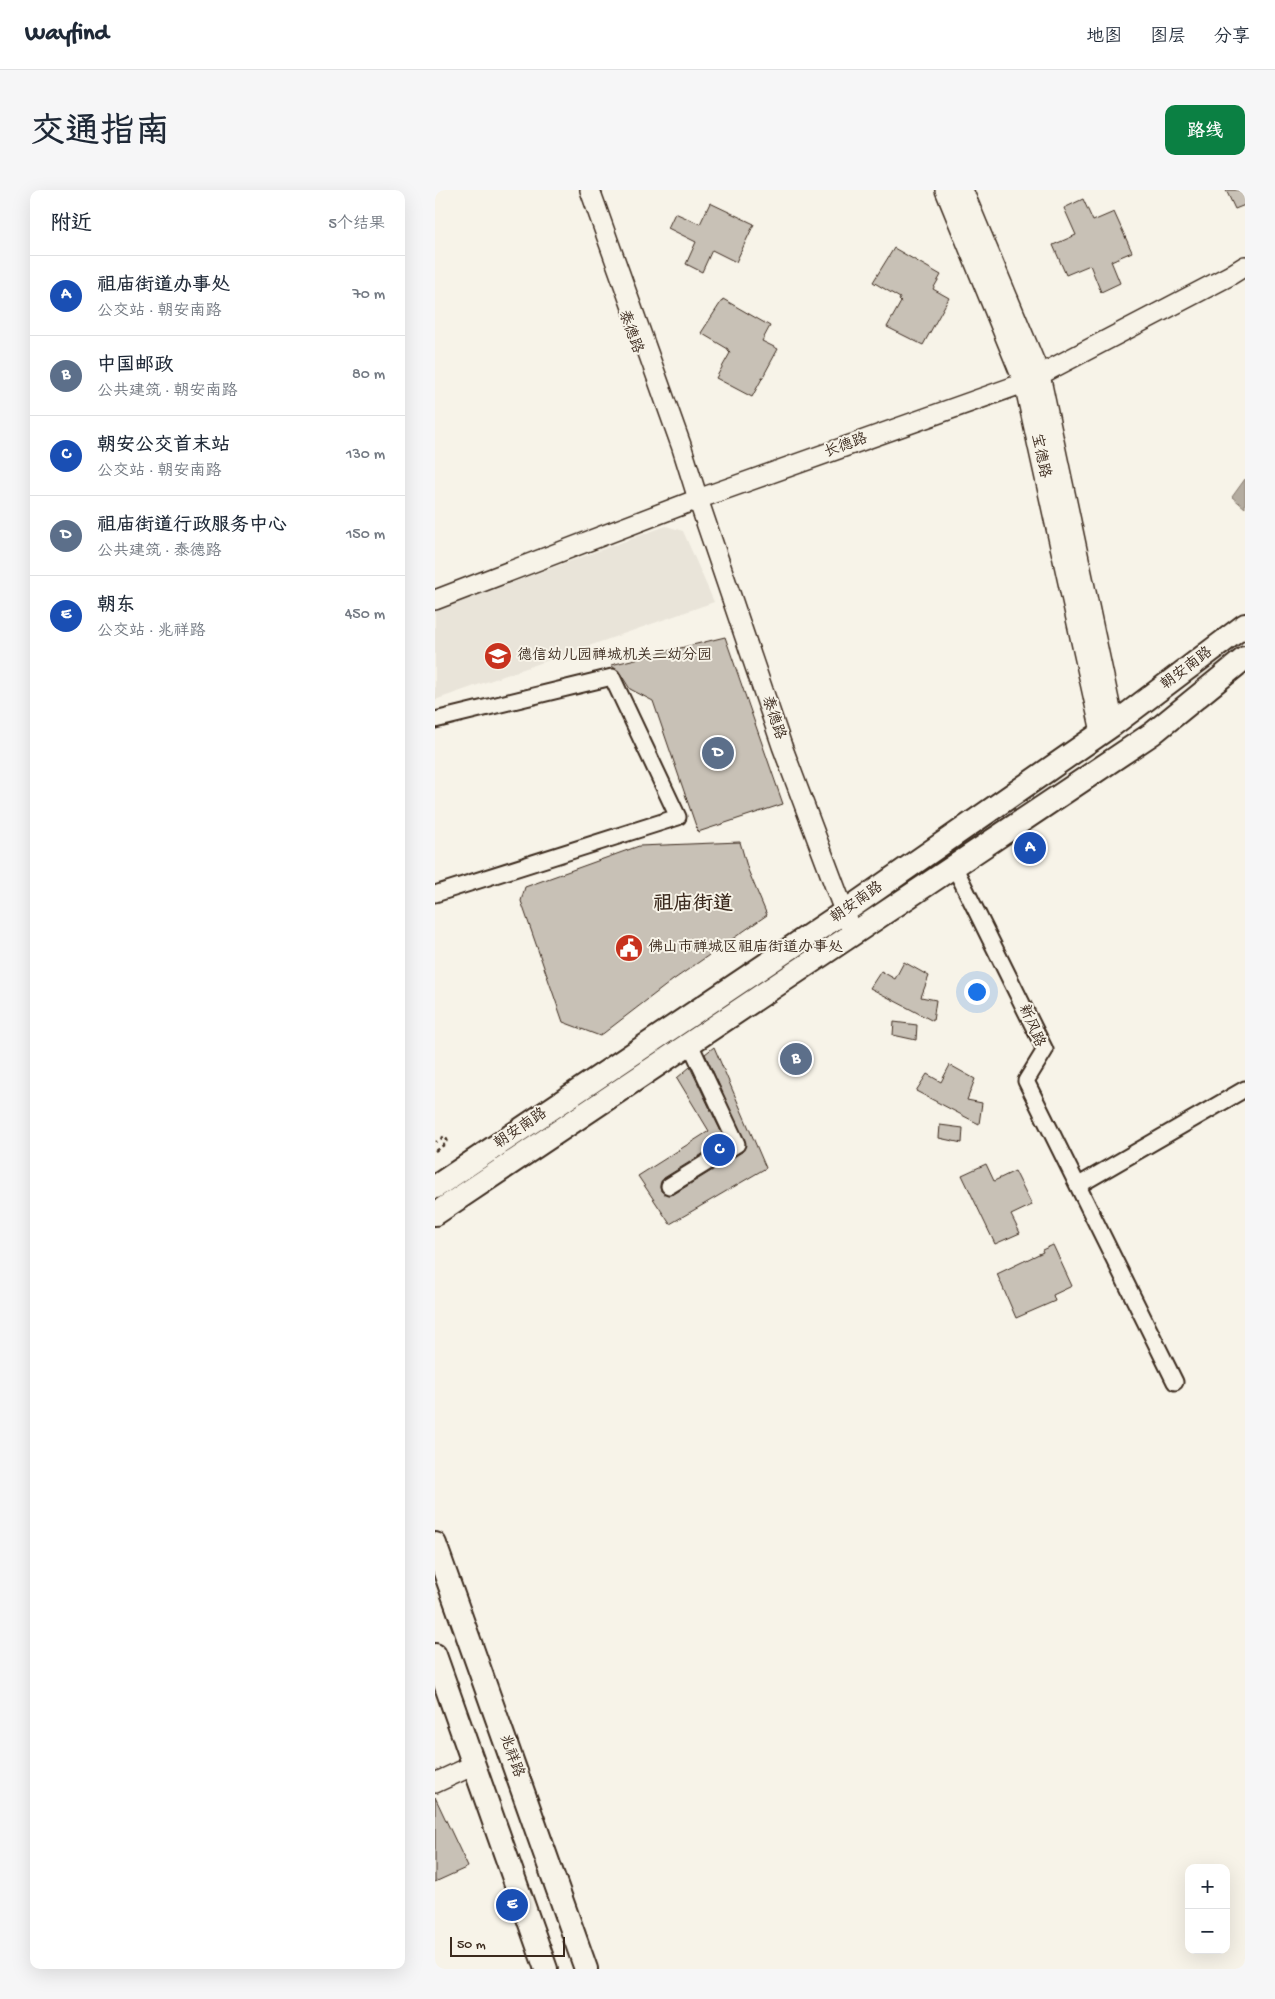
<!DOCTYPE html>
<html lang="zh">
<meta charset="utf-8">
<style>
:root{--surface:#fff;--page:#f6f6f7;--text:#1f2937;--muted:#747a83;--line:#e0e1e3;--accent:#0b8043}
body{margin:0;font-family:"Gochi Hand","LXGW WenKai TC",sans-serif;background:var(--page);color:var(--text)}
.controls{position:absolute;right:15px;bottom:15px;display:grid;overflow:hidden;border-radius:10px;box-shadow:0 5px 20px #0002}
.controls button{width:45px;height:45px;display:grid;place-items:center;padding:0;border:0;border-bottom:1px solid var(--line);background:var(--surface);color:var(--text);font:25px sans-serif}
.scale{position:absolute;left:15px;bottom:12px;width:115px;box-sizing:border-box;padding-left:5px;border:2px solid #3b2a1e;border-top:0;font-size:14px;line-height:18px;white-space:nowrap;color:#3b2a1e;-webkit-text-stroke:4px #f7f3e8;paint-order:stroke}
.you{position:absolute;left:541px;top:801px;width:18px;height:18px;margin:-12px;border:4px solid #fff;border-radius:50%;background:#1a73e8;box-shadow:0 0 0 8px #1a73e833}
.badge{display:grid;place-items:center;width:32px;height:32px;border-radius:50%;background:var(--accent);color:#fff;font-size:16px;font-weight:700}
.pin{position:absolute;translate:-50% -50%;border:2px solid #fff;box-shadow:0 1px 5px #0006}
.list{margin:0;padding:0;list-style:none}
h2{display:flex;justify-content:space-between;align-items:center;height:65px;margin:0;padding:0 20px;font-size:21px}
h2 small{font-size:16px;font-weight:400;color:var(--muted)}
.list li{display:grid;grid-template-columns:32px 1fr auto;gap:15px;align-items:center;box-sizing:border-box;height:80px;padding:0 20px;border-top:1px solid var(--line)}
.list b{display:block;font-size:19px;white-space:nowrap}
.list p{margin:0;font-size:16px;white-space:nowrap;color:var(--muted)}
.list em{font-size:16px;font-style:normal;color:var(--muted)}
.map{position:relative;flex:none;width:810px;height:1779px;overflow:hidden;border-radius:10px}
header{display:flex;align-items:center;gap:30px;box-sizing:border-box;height:70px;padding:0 25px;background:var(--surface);border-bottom:1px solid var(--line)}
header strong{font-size:24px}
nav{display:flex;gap:28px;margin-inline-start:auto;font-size:18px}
.intro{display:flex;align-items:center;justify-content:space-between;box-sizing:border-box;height:120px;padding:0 30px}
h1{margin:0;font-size:35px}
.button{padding:12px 22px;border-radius:10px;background:var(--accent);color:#fff;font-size:18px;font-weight:700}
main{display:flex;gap:30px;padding:0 30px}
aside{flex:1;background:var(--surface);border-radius:10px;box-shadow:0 5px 20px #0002}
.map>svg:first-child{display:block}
.built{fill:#e9e4d9}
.water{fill:#b4aca0;stroke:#84786c}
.building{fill:#c8c1b6;stroke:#3b2a1e}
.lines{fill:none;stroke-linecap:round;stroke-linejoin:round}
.minor-casing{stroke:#3b2a1e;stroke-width:19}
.tertiary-casing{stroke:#3b2a1e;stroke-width:22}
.secondary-casing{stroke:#3b2a1e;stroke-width:26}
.path{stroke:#3b2a1e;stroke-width:2.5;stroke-dasharray:4 4;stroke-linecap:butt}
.minor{stroke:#f7f3e8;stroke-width:15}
.tertiary{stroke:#f7f3e8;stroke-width:19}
.secondary{stroke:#f7f3e8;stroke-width:22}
.labels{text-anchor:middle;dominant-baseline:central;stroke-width:4;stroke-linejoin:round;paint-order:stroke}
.street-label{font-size:15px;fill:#3b2a1e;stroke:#f7f3e8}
.poi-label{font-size:15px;fill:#3b2a1e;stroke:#f7f3e8;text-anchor:start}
.district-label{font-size:20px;font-weight:bold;fill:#3b2a1e;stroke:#f7f3e8}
</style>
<header>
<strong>Wayfind</strong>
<nav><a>地图</a><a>图层</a><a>分享</a></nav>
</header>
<div class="intro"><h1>交通指南</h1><a class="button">路线</a></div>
<main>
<aside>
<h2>附近<small>5个结果</small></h2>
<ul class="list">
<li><span class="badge" style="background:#1a4fb4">A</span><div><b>祖庙街道办事处</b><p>公交站 · 朝安南路</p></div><em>70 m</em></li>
<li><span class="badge" style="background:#5c6f8a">B</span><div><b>中国邮政</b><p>公共建筑 · 朝安南路</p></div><em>80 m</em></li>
<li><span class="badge" style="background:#1a4fb4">C</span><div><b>朝安公交首末站</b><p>公交站 · 朝安南路</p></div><em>130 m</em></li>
<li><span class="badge" style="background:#5c6f8a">D</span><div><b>祖庙街道行政服务中心</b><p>公共建筑 · 泰德路</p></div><em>150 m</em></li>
<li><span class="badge" style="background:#1a4fb4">E</span><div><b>朝东</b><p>公交站 · 兆祥路</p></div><em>450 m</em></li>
</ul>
</aside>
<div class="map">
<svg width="810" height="1779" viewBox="0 0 810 1779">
<rect width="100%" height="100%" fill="#f7f3e8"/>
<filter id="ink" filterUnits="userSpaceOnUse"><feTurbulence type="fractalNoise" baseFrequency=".02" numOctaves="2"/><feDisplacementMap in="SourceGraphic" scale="10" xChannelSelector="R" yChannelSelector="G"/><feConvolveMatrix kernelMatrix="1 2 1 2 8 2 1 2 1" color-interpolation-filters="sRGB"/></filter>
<g filter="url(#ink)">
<polygon class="built" points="231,336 248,341 279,412 0,510 0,421"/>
<polygon class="water" points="810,289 810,318 797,307"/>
<g class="building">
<polygon points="791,0 810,0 810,15 800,19"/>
<polygon points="648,9 658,31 679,22 697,62 676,71 685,93 666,102 655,75 631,85 618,55 641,45 629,18"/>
<polygon points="275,13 319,34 301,72 277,60 267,82 251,74 261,52 233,38 240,23 265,34"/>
<polygon points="459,58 506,85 498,99 514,108 488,155 452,137 466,112 464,110 465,108 438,92"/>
<polygon points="288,109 335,136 327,151 343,159 317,207 281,188 295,163 293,161 293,159 266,143"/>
<polygon points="290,447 348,614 263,642 218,511 195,499 185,483 176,475"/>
<polygon points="305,652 313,680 332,725 238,790 165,846 128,832 86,711 90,697 204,656"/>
<polygon points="469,772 494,786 486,807 501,810 498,831 435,798 446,781 460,789"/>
<polygon points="459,832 482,835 481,850 458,845"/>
<polygon points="279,857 331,978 235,1034 203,986 274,941 242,888 255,877 290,950 229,988 225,996 226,1001 234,1005 239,1004 307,962 311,955 270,864"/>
<polygon points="515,875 540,889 532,910 547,913 544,934 481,901 492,884 506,892"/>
<polygon points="505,935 528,938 527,953 504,948"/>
<polygon points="551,974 559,991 580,981 597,1015 576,1025 585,1043 560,1054 527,985"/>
<polygon points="618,1055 637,1096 618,1105 620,1111 581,1128 562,1084 608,1062 607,1060"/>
<polygon points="0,1607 33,1677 0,1692"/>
</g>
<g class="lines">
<defs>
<g id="minor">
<polyline points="0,530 177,487 243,627 0,704"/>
<polyline points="519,676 610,860 591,891 740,1192"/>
<polyline points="644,995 810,899"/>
<polyline points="234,996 302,954 255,854"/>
</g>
<g id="tertiary">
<polyline points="155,0 246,255 263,309 347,556 414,734"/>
<polyline points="510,0 589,193 666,542"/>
<polyline points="528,0 605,185 679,534"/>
<polyline points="0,410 263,309 589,193 794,86 810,76"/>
<polyline points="0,1593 39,1575"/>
</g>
<g id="secondary">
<polyline points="0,997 409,722 679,534 810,435"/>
<polyline points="0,1024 718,543 810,468"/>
<polyline points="0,1354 151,1779"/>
<polyline points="0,1465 111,1779"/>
</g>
</defs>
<use href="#minor" class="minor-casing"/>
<use href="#tertiary" class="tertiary-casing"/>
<use href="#secondary" class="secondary-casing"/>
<polyline class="path" points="0,961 13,952 10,946 1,952"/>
<use href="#minor" class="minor"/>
<use href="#tertiary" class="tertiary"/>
<use href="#secondary" class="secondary"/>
</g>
</g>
<defs>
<symbol id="school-disc" viewBox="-11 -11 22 22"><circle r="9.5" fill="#c8321e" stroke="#f7f3e8"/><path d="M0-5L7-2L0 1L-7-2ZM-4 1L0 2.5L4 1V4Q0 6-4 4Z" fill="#fff"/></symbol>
<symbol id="civic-disc" viewBox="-11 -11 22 22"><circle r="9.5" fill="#c8321e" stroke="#f7f3e8"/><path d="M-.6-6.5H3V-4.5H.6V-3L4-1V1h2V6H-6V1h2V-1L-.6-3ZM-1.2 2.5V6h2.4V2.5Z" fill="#fff"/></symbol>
</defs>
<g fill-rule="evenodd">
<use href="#school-disc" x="47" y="450" width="32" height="32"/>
<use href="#civic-disc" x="178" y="742" width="32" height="32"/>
</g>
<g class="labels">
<g class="street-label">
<text transform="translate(195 142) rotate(70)">泰德路</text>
<text transform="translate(411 256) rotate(-20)">长德路</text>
<text transform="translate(605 266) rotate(78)">宝德路</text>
<text transform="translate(752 479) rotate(-37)">朝安南路</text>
<text transform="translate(338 528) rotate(71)">泰德路</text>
<text transform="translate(422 713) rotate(-35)">朝安南路</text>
<text transform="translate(596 836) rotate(67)">新风路</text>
<text transform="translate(86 939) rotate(-34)">朝安南路</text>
<text transform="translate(76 1566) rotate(70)">兆祥路</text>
</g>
<g class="poi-label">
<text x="82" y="466">德信幼儿园禅城机关二幼分园</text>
<text x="213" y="758">佛山市禅城区祖庙街道办事处</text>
</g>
<g class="district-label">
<text x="258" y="715">祖庙街道</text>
</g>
</g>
</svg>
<div class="controls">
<button>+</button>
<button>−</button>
</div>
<div class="scale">50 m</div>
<div class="you"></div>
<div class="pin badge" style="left:595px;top:658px;background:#1a4fb4">A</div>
<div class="pin badge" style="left:361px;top:869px;background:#5c6f8a">B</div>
<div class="pin badge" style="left:284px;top:960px;background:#1a4fb4">C</div>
<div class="pin badge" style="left:283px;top:563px;background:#5c6f8a">D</div>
<div class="pin badge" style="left:77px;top:1715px;background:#1a4fb4">E</div>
</div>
</main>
